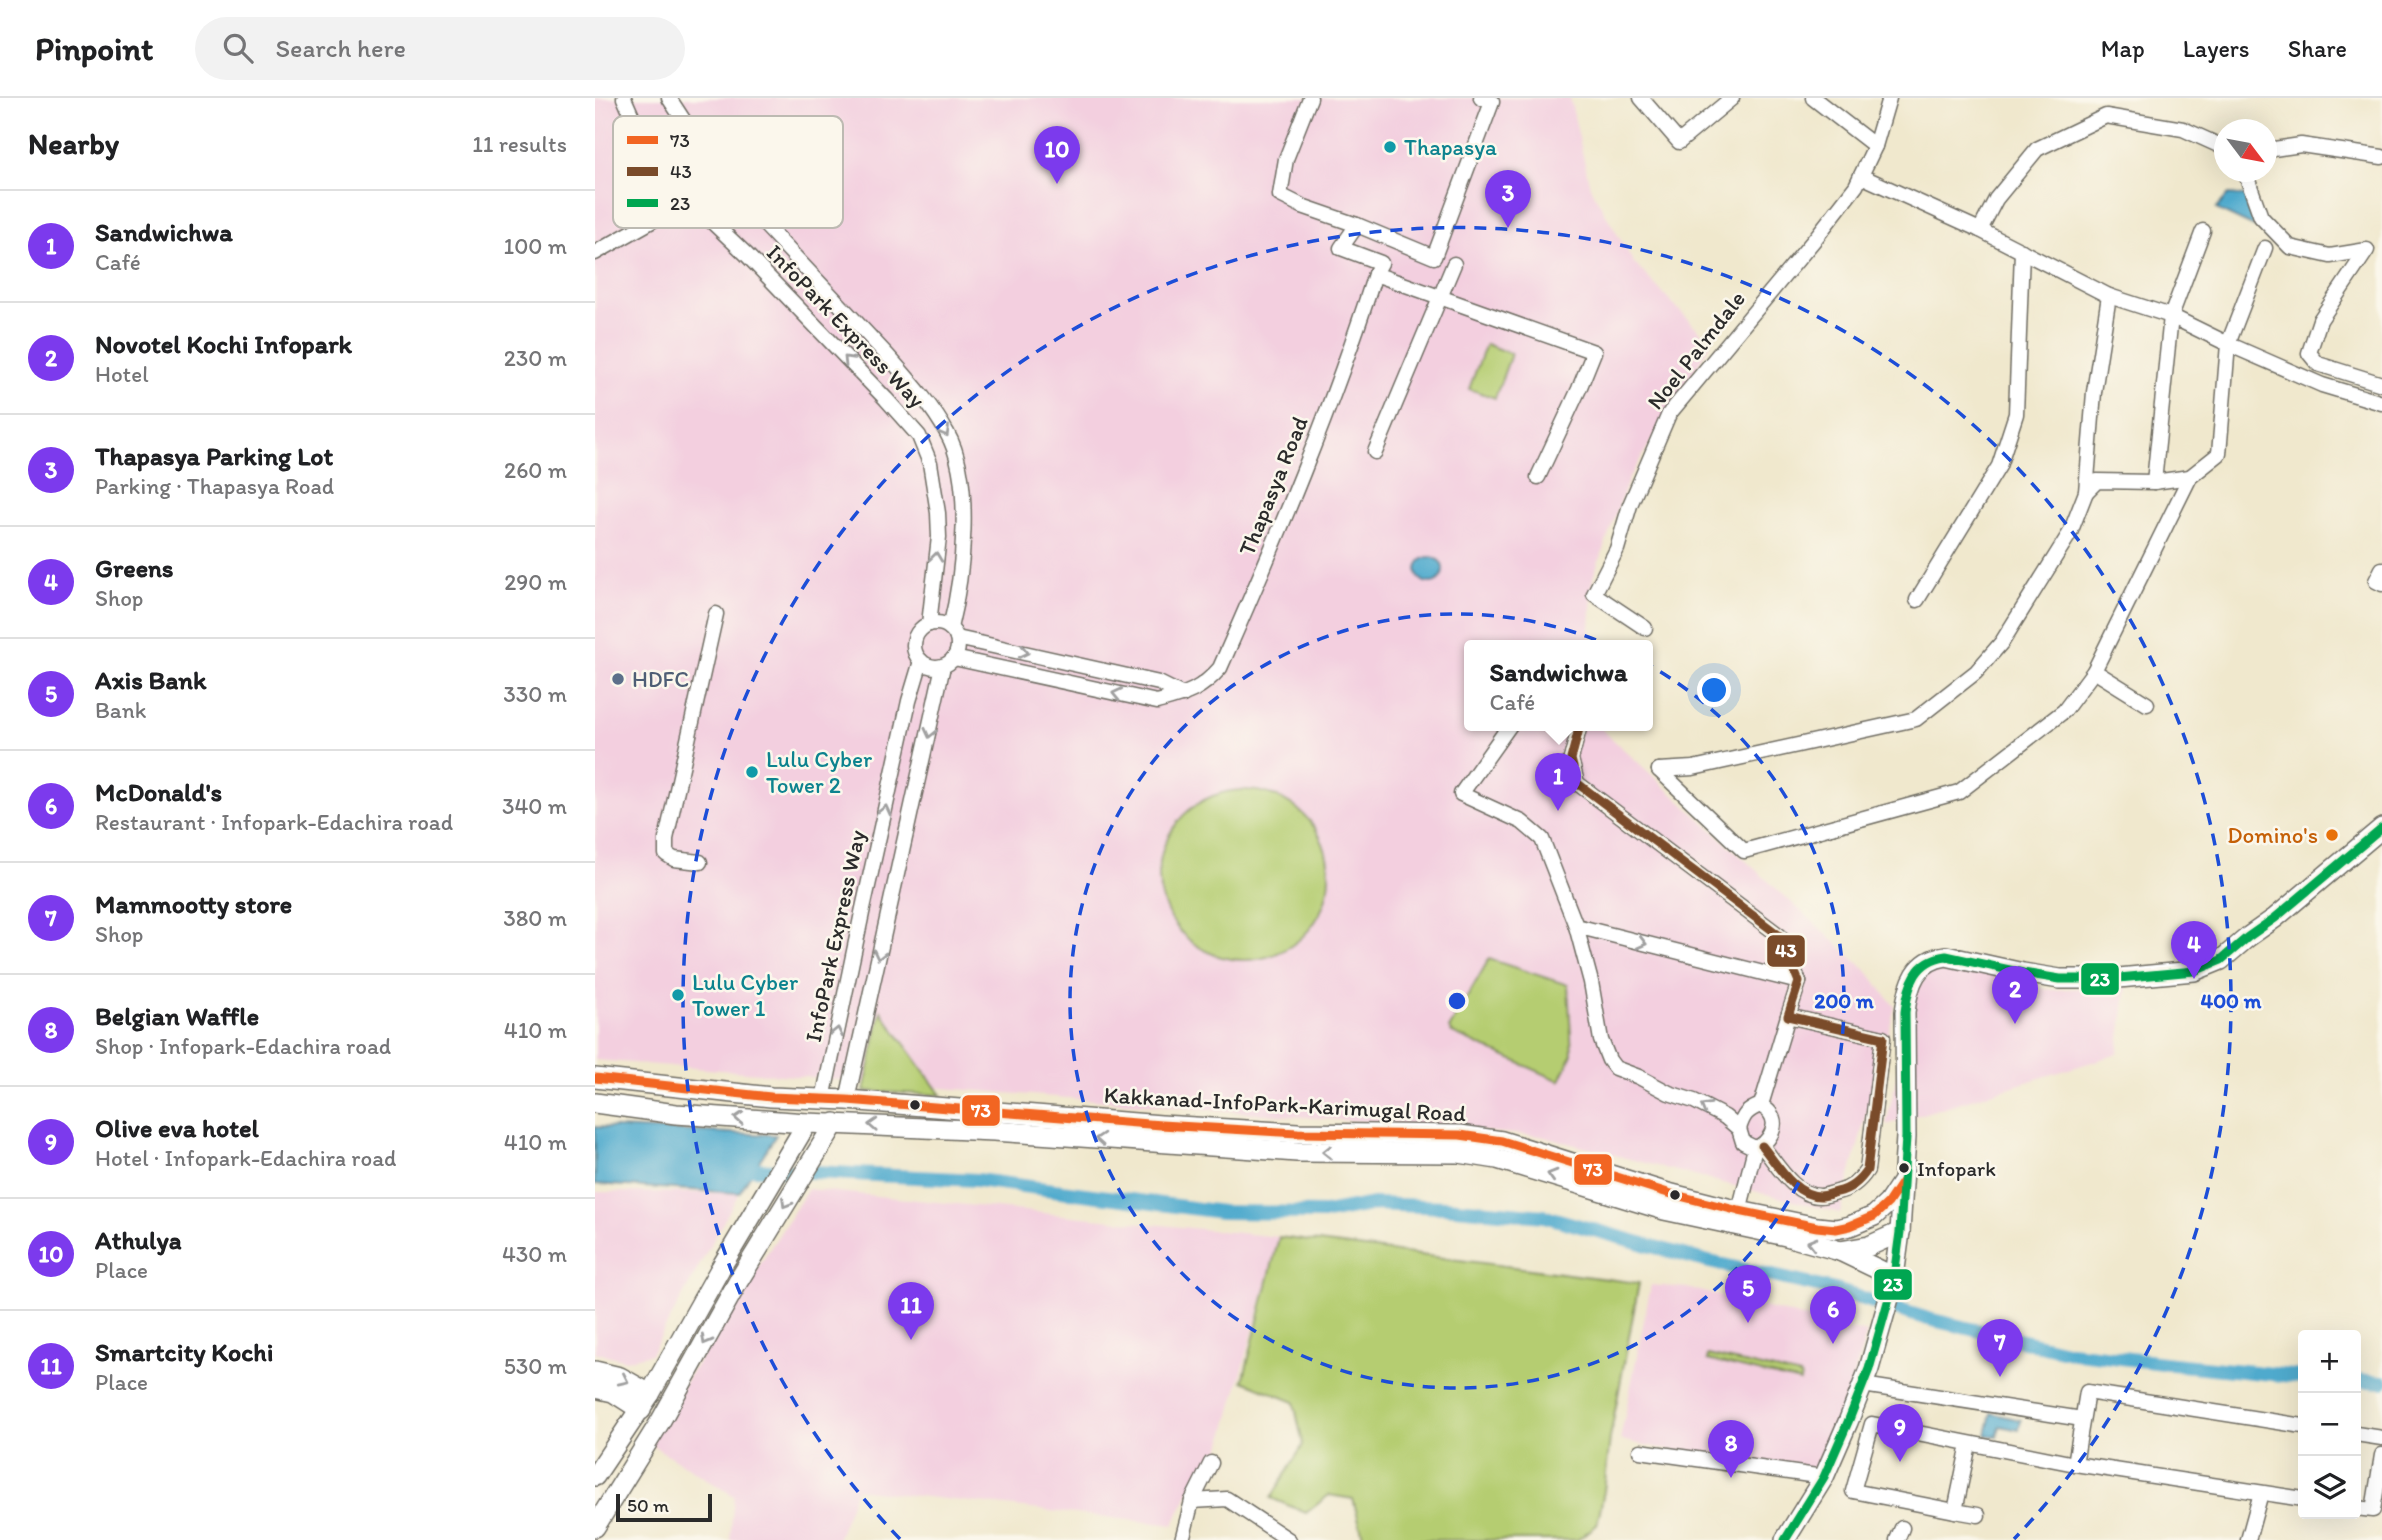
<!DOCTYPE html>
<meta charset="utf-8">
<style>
:root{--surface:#fff;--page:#f2f2f2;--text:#202124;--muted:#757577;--line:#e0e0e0;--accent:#7c3aed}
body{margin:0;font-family:Itim,sans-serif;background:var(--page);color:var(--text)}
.controls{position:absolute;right:21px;bottom:21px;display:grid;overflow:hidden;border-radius:7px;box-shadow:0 7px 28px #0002}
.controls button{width:63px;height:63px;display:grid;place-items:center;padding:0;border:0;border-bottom:2px solid var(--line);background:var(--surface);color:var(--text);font:35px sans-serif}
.compass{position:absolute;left:1619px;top:21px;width:63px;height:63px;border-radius:50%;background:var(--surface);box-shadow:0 7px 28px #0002;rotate:122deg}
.scale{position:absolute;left:21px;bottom:18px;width:96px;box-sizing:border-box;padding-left:7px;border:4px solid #2b2b2b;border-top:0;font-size:19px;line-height:24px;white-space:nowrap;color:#2b2b2b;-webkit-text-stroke:5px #fbf7ec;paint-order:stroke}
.you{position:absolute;left:1120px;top:593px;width:24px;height:24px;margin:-18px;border:5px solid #fff;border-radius:50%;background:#1a73e8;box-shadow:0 0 0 10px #1a73e833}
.badge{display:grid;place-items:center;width:46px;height:46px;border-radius:50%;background:var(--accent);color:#fff;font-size:23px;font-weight:700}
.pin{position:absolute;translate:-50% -58px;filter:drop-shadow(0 2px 4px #0008)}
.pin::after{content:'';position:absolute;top:37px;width:24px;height:21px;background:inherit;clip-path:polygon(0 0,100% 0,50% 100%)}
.popup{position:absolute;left:869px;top:542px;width:189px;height:91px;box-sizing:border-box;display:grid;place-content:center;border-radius:7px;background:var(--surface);filter:drop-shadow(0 2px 5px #0005);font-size:23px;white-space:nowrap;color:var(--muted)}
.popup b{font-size:26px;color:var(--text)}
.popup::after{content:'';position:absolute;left:50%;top:100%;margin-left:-14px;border:14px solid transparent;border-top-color:var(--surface)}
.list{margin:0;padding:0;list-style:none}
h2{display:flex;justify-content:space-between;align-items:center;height:91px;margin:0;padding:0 28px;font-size:30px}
h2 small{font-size:23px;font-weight:400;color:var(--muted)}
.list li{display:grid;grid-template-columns:46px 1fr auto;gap:21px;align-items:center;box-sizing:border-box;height:112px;padding:0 28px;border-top:2px solid var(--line)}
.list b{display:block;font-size:26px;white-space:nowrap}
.list p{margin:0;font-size:23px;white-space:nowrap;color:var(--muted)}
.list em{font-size:23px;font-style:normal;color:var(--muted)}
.icon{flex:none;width:38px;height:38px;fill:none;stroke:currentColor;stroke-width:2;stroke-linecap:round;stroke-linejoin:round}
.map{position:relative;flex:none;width:1787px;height:1442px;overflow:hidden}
header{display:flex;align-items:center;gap:42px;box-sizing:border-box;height:98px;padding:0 35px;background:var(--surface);border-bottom:2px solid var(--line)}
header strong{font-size:33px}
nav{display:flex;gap:38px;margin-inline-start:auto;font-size:24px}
.search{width:490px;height:63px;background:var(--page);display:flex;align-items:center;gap:18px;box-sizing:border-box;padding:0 24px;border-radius:38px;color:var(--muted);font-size:26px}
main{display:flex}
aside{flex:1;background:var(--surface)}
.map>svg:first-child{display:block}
.built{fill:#f3cfdf}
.green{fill:#b5cd71;stroke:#707c4e;stroke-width:2}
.water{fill:#50aacd;stroke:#3e6a7c;stroke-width:2}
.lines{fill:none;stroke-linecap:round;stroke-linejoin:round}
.canal{stroke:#50aacd;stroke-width:14}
.street-casing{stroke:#706d64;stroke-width:17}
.secondary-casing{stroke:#706d64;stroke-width:22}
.street{stroke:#fff;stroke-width:14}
.secondary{stroke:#fff;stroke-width:19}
.bus-1-casing{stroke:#fbf7ec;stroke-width:14}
.bus-2-casing{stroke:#fbf7ec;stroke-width:14}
.bus-3-casing{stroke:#fbf7ec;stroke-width:14}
.bus-1{stroke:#f26522;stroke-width:9}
.bus-2{stroke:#7a4b2a;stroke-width:9}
.bus-3{stroke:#00a651;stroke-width:9}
.oneway{stroke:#a0a0a0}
.ring{fill:none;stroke:#1d4ed8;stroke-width:3.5;stroke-dasharray:12 9}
.culture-dot{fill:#0f9aa8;stroke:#fbf7ec;stroke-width:2.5}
.service-dot{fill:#5c6f8a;stroke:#fbf7ec;stroke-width:2.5}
.food-dot{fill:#e8710a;stroke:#fbf7ec;stroke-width:2.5}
.bus-dot{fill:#2b2b2b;stroke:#fbf7ec;stroke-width:2.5}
.labels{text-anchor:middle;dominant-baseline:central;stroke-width:5;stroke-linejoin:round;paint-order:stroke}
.bus-label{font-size:21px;fill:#2b2b2b;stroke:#fbf7ec;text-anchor:start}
.culture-label{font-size:23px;fill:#0d838f;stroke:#fbf7ec;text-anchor:start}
.street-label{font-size:23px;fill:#2b2b2b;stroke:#fbf7ec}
.service-label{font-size:23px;fill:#4e5e75;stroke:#fbf7ec;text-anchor:start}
.food-label{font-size:23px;fill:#c56008;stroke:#fbf7ec;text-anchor:end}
.key{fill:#fbf7ec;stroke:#bdbab2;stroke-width:2}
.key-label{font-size:19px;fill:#2b2b2b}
.centre{fill:#1d4ed8;stroke:#fbf7ec;stroke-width:3.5}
.ring-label{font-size:21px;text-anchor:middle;font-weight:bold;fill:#1d4ed8;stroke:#fbf7ec;stroke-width:5;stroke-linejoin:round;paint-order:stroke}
.line-badge{stroke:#fbf7ec;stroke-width:2.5}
.badge-label{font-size:19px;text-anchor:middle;font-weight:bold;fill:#fff}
</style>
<header>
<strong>Pinpoint</strong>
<div class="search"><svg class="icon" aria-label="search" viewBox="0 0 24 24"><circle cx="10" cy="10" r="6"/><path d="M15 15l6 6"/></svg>Search here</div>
<nav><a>Map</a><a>Layers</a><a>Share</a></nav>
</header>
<main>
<aside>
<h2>Nearby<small>11 results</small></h2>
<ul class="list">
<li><span class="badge">1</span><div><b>Sandwichwa</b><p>Café</p></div><em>100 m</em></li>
<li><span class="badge">2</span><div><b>Novotel Kochi Infopark</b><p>Hotel</p></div><em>230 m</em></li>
<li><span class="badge">3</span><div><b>Thapasya Parking Lot</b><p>Parking · Thapasya Road</p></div><em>260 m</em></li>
<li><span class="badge">4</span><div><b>Greens</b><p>Shop</p></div><em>290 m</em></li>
<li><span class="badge">5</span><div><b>Axis Bank</b><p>Bank</p></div><em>330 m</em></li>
<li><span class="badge">6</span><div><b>McDonald's</b><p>Restaurant · Infopark-Edachira road</p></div><em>340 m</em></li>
<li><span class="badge">7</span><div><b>Mammootty store</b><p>Shop</p></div><em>380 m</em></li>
<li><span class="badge">8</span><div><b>Belgian Waffle</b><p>Shop · Infopark-Edachira road</p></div><em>410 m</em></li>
<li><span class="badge">9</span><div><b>Olive eva hotel</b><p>Hotel · Infopark-Edachira road</p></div><em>410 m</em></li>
<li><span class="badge">10</span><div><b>Athulya</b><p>Place</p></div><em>430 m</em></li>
<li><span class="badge">11</span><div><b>Smartcity Kochi</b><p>Place</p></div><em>530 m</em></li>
</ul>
</aside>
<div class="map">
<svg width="1787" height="1442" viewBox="0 0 1787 1442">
<rect width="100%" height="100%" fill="#fbf7ec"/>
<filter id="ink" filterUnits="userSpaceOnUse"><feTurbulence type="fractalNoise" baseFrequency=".0143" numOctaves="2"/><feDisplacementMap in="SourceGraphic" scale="14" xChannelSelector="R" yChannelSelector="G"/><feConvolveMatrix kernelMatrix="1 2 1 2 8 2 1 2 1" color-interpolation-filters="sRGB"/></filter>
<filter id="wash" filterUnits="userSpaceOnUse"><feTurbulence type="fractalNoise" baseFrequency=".00686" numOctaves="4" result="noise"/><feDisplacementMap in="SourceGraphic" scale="28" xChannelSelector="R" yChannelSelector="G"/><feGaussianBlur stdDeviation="1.57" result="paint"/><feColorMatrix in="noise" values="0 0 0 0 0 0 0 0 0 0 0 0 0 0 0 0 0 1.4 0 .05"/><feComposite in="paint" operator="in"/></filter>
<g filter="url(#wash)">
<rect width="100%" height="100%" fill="#f0e8cd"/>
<g class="built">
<polygon points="0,0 975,0 995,89 1039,165 1116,245 1034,380 998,479 994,547 874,547 874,627 1002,627 1274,875 1300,909 1245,1115 945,1038 0,962"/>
<polygon points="1359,865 1457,892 1532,887 1523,956 1291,1027 1320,896 1336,869"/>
<polygon points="213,1091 684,1139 626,1349 595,1393 578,1427 261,1391 242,1442 135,1442 139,1398 52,1344"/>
<polygon points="0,1094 144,1095 56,1256 31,1262 0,1254"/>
<polygon points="1056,1187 1092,1190 1272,1235 1242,1332 1215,1380 1025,1342"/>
</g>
<g class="green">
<polygon points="891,246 916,256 900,300 874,291"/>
<circle cx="649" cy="777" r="85"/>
<polygon points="894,861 973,887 977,956 965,983 857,935 854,931"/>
<polygon points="286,913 346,997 269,993"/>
<polygon points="684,1139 1044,1185 1015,1340 1009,1393 1002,1427 982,1442 766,1442 768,1438 758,1401 734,1397 711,1415 676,1400 708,1347 699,1304 648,1283"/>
<polygon points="1113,1257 1206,1278 1205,1284 1112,1262"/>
</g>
<g class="water">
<polygon points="1633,97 1650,98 1662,122 1659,129 1621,111"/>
<circle cx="835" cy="472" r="13"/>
<polygon points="0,1029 181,1037 144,1095 0,1086"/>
<polygon points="1396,1315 1426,1322 1424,1332 1405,1328 1402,1339 1391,1337"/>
</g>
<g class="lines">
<g class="canal">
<polyline points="140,1070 382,1082 627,1114 731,1115 779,1106 850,1109 949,1118 1110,1163 1240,1192 1333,1221 1475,1254 1577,1266 1708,1279"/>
<polyline points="1761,1282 1787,1284"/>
</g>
</g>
</g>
<g filter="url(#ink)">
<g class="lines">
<defs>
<g id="street">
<polyline points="29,0 46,39 94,102 151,156 291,301 324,338 335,365 343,415 344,439 334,526"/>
<path d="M74 0 126 80 293 258C314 282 337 307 352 335 379 382 368 479 355 530"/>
<polyline points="715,0 691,61 685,97 707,108 762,127 839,159 897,4 886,0"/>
<polyline points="1046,0 1084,44 1137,0"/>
<polyline points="1218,0 1280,48"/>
<polyline points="1672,52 1706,47 1787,59"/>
<polyline points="1650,74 1666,119 1695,149 1735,158 1772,152 1725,222 1714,255 1723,266 1787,286"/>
<polyline points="1266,78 1385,132 1514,198 1576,218 1633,246 1727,287 1787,305"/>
<polyline points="762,127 746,150 786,165 780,176"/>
<polyline points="1385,132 1401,101 1442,51 1511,18 1588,31 1630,50"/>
<polyline points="0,155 94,102 126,80"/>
<polyline points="780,354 859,166"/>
<polyline points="1559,384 1576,218 1608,133"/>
<polyline points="1491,394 1502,383 1559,384 1595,379"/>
<polyline points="1787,471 1781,483 1787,486"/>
<polyline points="1322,502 1404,368 1421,316 1427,153"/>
<circle cx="341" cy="547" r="22"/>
<polyline points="1050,530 999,496 1022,451 1035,407 1074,316 1219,142 1261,88 1280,48 1294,0"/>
<polyline points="362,540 564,585 588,597"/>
<path d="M359 560 562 604C591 596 605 593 625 570 682 441 737 311 780 176L999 254 984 291 943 379"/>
<polyline points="1499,573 1552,606"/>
<polyline points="915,627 866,696 927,724 947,741 981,828 996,884 1006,942 1014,962 1020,970 1044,979 1074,995 1099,1003 1130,1019 1144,1031 1148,1044 1160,1050"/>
<path d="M985 627 976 661 982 685 1185 838 1204 884 1193 918 1288 940 1272 1072C1265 1083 1256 1091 1242 1094 1237 1095 1231 1098 1225 1098 1199 1098 1182 1066 1167 1048"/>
<polyline points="1064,672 1149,753 1364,694 1469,613 1499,573 1595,379 1624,356 1633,246 1670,150"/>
<polyline points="1064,672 1098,670 1321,621 1381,574 1407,544 1475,435 1491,394 1499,294 1514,198"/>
<polyline points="105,764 79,761 71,756 71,741 121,516"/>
<polyline points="981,828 1204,884"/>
<polyline points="228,1001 267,815 314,603 326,563"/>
<polyline points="252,1002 348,568"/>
<path d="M1144 1031C1148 1017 1152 1012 1166 1007"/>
<path d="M1160 1050C1173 1046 1185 1028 1175 1015 1173 1012 1169 1010 1166 1007L1193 918"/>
<polyline points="1144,1113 1160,1050"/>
<polyline points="1268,1287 1487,1321"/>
<polyline points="1708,1328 1492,1294 1480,1366 1708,1401"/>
<polyline points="1761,1336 1787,1340"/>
<polyline points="1374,1346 1360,1413 1258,1393 1277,1326 1480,1366"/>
<polyline points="1045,1353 1229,1379"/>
<polyline points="597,1403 632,1401 694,1442"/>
<polyline points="1761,1410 1778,1412 1787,1357"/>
<polyline points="1360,1413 1383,1417"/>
<polyline points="587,1442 597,1403 616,1365"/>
<polyline points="1302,1442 1307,1430"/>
<polyline points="1653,1442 1666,1395"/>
</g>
<g id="secondary">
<polyline points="0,980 176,999 252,1002 566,1027 703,1035 865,1037 907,1043 1073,1095 1144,1113 1222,1129 1241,1131 1255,1128 1279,1118 1293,1105 1307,1084"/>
<polyline points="0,1005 81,1016 212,1025 399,1033 702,1054 864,1055 902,1061 1069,1112 1191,1138 1245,1153 1274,1148 1305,1134"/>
<polyline points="1245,1153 1299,1179"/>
<polyline points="0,1273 25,1279 55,1296"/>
<polyline points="0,1290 18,1294 46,1312"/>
<polyline points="0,1378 55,1296 125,1171 212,1025"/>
<polyline points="0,1429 65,1324 144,1182 240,1025"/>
<path d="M1190 1442 1229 1379 1253 1324 1274 1271 1298 1186 1305 1134 1311 1039 1310 914C1313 886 1321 862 1351 858L1428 875 1465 881H1513L1599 873 1626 862 1653 839 1680 820 1787 730"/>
</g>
</defs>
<use href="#street" class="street-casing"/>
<use href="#secondary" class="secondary-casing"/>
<use href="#street" class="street"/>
<use href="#secondary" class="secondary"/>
<defs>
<polyline id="bus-1" points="0,980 176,999 252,1002 566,1027 703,1035 865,1037 907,1043 1073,1095 1144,1113 1222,1129 1241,1131 1255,1128 1279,1118 1293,1105 1307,1084"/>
<path id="bus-2" d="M985 627 976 661 982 685 1185 838 1204 884 1193 918 1288 940 1272 1072C1265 1083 1256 1091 1242 1094 1237 1095 1231 1098 1225 1098 1199 1098 1182 1066 1167 1048"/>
<path id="bus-3" d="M1190 1442 1229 1379 1253 1324 1274 1271 1298 1186 1305 1134 1311 1039 1310 914C1313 886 1321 862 1351 858L1428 875 1465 881H1513L1599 873 1626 862 1653 839 1680 820 1787 730"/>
</defs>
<use href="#bus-1" class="bus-1-casing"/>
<use href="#bus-2" class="bus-2-casing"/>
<use href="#bus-3" class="bus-3-casing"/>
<use href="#bus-1" class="bus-1"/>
<use href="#bus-2" class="bus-2"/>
<use href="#bus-3" class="bus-3"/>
</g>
<defs><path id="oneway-chevron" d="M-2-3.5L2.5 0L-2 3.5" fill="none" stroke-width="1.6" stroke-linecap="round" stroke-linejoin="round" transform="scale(1.75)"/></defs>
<g class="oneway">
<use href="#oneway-chevron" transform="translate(253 262) rotate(-134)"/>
<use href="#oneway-chevron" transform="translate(350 334) rotate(60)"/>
<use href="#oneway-chevron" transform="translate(341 459) rotate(-83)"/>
<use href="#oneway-chevron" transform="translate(429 554) rotate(12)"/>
<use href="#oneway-chevron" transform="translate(522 596) rotate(-167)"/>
<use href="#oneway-chevron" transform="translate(335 635) rotate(103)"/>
<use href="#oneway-chevron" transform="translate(290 712) rotate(-77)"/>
<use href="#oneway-chevron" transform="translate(1047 845) rotate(14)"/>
<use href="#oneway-chevron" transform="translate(284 857) rotate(103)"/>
<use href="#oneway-chevron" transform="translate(242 934) rotate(-78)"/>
<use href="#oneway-chevron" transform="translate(1110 1009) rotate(-150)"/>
<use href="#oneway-chevron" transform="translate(144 1020) rotate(-176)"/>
<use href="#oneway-chevron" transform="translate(278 1027) rotate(-177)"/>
<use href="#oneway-chevron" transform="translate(505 1041) rotate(-176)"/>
<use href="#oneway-chevron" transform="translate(732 1054) rotate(-180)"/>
<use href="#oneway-chevron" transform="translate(957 1077) rotate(-164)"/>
<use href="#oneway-chevron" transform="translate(191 1105) rotate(121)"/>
<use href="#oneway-chevron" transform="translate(1217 1145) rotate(-165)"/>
<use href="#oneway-chevron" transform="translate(111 1242) rotate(119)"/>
<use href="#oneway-chevron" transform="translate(29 1282) rotate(25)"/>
</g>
</g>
<g class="ring">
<circle cx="862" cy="903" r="387"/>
<path d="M305 1441A774 774 0 1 1 1419 1441"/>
</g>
<g class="culture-dot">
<circle cx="795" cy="49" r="7"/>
<circle cx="157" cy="674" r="7"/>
<circle cx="83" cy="897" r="7"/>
</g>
<circle class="service-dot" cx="23" cy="581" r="7"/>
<circle class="food-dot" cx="1737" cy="737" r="7"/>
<g class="bus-dot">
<circle cx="320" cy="1007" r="6"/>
<circle cx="1309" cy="1070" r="6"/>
<circle cx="1080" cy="1097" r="6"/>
</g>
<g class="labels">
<g class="bus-label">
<text x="1322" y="1070">Infopark</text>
</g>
<g class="culture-label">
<text x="809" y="49">Thapasya</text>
<text x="171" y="661">Lulu Cyber<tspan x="171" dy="26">Tower 2</tspan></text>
<text x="97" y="884">Lulu Cyber<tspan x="97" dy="26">Tower 1</tspan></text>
</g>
<g class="street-label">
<text transform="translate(251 228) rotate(46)">InfoPark Express Way</text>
<text transform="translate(1101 252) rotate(-52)">Noel Palmdale</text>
<text transform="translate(678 388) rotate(-68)">Thapasya Road</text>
<text transform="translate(240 838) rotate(-78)">InfoPark Express Way</text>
<text transform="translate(690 1006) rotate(3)">Kakkanad-InfoPark-Karimugal Road</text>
</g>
<g class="service-label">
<text x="37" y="581">HDFC</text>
</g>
<g class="food-label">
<text x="1723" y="737">Domino's</text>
</g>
</g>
<rect x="18" y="18" width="230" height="112" rx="10" class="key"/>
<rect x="32" y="38" width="31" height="8" fill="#f26522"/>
<rect x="32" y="69" width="31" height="9" fill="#7a4b2a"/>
<rect x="32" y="101" width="31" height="8" fill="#00a651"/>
<g class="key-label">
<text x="75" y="49">73</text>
<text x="75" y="80">43</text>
<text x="75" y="112">23</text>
</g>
<circle cx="862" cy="903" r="10" class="centre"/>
<g class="ring-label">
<text x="1249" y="910">200 m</text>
<text x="1636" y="910">400 m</text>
</g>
<g class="line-badge">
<rect x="1171" y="836" width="40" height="34" rx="7" fill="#7a4b2a"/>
<rect x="1485" y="864" width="40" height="34" rx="7" fill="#00a651"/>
<rect x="366" y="996" width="40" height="33" rx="7" fill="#f26522"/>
<rect x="978" y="1055" width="40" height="33" rx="7" fill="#f26522"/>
<rect x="1278" y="1170" width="40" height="33" rx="7" fill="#00a651"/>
</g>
<g class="badge-label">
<text x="1191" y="859">43</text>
<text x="1505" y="888">23</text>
<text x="386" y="1019">73</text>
<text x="998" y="1078">73</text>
<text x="1298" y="1193">23</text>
</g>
</svg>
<div class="controls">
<button>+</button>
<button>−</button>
<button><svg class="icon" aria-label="layers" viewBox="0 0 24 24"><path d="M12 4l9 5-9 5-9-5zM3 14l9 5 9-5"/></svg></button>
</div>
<svg class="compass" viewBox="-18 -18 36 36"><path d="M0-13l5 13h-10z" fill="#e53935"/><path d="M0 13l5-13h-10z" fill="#757577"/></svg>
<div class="scale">50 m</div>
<div class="you"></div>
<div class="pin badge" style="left:963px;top:713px">1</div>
<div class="popup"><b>Sandwichwa</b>Café</div>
<div class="pin badge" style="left:1420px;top:926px">2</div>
<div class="pin badge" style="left:913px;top:130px">3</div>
<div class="pin badge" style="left:1599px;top:881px">4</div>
<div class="pin badge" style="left:1153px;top:1225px">5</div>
<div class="pin badge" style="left:1238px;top:1246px">6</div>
<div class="pin badge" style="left:1405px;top:1279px">7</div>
<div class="pin badge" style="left:1136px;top:1380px">8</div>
<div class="pin badge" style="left:1305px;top:1364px">9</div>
<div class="pin badge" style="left:462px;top:86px">10</div>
<div class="pin badge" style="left:316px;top:1242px">11</div>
</div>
</main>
